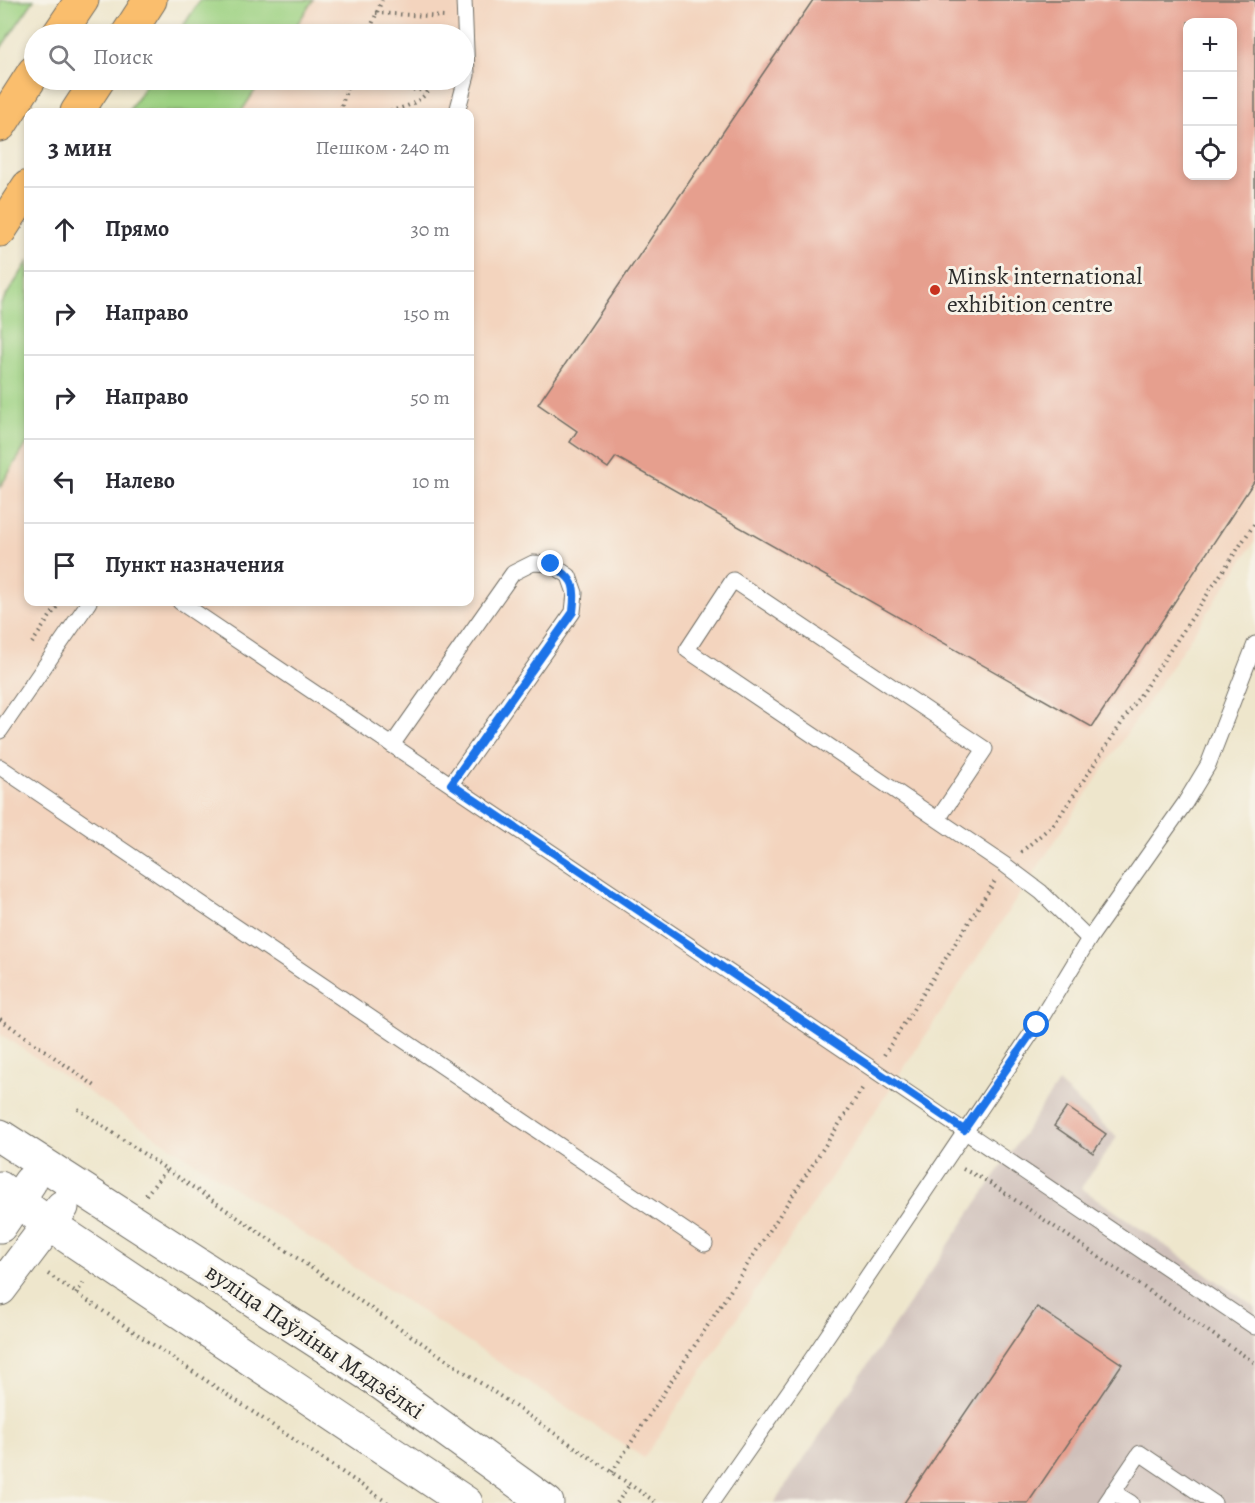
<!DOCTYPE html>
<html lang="ru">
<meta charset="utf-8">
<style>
:root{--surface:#fff;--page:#f2f2f3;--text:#2b2b33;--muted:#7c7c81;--line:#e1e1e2}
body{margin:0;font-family:Alegreya,serif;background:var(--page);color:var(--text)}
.controls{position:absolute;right:18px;top:18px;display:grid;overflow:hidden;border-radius:12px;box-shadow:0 3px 9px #0003}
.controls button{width:54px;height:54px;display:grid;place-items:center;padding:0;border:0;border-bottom:2px solid var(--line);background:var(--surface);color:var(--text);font:30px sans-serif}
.stop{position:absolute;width:18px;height:18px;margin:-14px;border:4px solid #1a73e8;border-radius:50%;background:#fff}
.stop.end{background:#1a73e8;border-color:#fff;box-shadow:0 2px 6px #0008}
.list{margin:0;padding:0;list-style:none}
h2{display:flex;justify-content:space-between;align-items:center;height:78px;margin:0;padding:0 24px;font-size:26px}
h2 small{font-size:20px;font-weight:400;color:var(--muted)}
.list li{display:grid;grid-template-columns:39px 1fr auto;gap:18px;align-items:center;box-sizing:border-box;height:84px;padding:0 24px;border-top:2px solid var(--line)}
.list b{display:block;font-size:22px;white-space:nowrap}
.list em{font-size:20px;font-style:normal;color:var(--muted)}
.icon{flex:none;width:33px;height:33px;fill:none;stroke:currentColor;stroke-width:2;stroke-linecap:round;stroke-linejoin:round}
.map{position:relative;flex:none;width:1255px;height:1503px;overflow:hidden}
.search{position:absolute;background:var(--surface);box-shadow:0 3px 9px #0003;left:24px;top:24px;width:450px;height:66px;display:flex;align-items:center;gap:15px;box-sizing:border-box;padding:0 21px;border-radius:33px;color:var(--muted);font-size:22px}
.panel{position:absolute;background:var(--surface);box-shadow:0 3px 9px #0003;left:24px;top:108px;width:450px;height:498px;border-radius:12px}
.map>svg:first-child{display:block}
.built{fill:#f3d4be;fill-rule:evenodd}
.industrial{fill:#cfc0ba}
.green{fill:#9dd282;stroke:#647e56;stroke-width:1.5}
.building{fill:#e69f8e;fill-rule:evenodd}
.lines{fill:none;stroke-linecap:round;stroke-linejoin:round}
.service-casing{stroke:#6f6c63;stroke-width:17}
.tertiary-casing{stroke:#6f6c63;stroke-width:35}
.trunk-casing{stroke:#6f6c63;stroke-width:35}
.path{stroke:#6f6c63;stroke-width:4;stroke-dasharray:1.5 4.5;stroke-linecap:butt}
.service{stroke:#fff;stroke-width:15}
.tertiary{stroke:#fff;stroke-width:33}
.trunk{stroke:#fabe6d;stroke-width:33}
.route{stroke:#1a73e8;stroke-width:8}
.poi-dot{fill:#c8321e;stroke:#f7f3e8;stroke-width:2}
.labels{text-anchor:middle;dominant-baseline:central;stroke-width:6;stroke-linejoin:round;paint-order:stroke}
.poi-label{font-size:24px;fill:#2b2b2b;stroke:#f7f3e8;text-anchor:start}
.street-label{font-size:24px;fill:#2b2b2b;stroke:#f7f3e8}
</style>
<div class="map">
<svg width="1255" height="1503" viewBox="0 0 1255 1503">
<rect width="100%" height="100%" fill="#f7f3e8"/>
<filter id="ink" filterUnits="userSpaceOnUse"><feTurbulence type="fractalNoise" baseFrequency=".0167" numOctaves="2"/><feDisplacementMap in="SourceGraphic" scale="12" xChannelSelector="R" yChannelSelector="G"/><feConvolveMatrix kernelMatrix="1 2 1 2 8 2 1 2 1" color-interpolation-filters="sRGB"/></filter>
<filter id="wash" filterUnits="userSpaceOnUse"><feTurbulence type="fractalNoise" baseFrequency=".008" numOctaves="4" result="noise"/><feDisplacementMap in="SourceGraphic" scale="24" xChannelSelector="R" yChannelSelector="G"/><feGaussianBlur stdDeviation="1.35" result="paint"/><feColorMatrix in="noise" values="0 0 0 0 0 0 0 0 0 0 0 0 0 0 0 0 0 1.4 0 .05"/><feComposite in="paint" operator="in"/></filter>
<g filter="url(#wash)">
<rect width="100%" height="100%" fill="#eee6cc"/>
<path class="built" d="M313 0H1255V541L644 1458 0 1034V487L28 442V602H470V112H241L262 80H464V34H291ZM1188 22H1232V176H1188Z"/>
<polygon class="industrial" points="1058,1083 1117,1137 1081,1188 1255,1307 1255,1503 774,1503"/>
<g class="green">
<polygon points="0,0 34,0 0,49"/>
<polygon points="200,0 313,0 291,34 178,34"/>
<polygon points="149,80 262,80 241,112 128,112"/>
<polygon points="28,262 28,442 0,487 0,305"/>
</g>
<g id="blocks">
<g class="building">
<path d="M813 0H1255V480L1092 727 616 457 608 468 570 442 577 431 538 404ZM1188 22H1232V176H1188Z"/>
<polygon points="1067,1107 1106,1134 1093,1153 1054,1126"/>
<polygon points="1037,1307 1122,1364 1028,1503 904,1503"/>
</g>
</g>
</g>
<g filter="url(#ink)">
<use href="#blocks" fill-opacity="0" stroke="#6f6c63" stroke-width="1.5"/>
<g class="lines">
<defs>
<g id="service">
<polyline points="457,112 467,75 464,0"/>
<polyline points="180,602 1255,1327"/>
<polyline points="0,731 89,602"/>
<polyline points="392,745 513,573 533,563 551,564 569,576 575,593 573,612 451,784"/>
<polyline points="0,767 705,1244"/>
<polyline points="938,819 985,749 733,580 687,650 1005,865 1041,892 1089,939"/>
<polyline points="1113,1492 1131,1503"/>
<polyline points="711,1503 813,1357 1037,1025 1089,939 1185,803 1208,765 1255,644"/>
<polyline points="1106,1503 1140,1453 1214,1503"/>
</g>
<g id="tertiary">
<polyline points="0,1136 374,1378 547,1503"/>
<polyline points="0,1188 49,1224 466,1503"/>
<polyline points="0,1226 30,1182"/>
<polyline points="0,1289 62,1207"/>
</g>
<g id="trunk">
<polyline points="59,34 82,0"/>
<polyline points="128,34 150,0"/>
<polyline points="77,112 98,80"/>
<polyline points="0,125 34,72"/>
<polyline points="0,230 28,187"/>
</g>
</defs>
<use href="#service" class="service-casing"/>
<use href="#tertiary" class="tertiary-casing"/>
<use href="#trunk" class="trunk-casing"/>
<g class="path">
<polyline points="376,13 445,17"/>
<polyline points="368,33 401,34"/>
<polyline points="368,34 382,0"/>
<polyline points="347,84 430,91"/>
<polyline points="340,112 349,80"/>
<path d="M384 112C410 107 422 102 438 80"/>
<polyline points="32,643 60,602"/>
<polyline points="1021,852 1055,823 1255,523"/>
<polyline points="0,1019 95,1086"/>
<polyline points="884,1055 995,881"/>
<polyline points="78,1109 657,1503"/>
<polyline points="963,1169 987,1181 1255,1363"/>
<polyline points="146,1195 168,1168"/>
<polyline points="48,1274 388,1503"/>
<polyline points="76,1294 84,1282"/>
<polyline points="612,1472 864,1086"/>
<polyline points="617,1503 630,1484"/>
</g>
<use href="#service" class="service"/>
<use href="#tertiary" class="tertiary"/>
<use href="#trunk" class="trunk"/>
</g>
</g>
<g class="lines" filter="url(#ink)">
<path class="route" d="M551 564C575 580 576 584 573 612L451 784 964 1130 1037 1025"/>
</g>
<circle class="poi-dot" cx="935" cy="290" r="6"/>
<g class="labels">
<g class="poi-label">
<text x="947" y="276">Minsk international<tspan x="947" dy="28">exhibition centre</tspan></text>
</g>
<g class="street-label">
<text transform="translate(315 1341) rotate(34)">вуліца Паўліны Мядзёлкі</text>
</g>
</g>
</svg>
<div class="controls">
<button>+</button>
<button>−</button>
<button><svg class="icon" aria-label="locate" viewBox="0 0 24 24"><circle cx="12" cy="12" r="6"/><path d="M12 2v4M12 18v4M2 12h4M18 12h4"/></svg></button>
</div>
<div class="stop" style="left:1037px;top:1025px"></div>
<div class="stop end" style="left:551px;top:564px"></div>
<div class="search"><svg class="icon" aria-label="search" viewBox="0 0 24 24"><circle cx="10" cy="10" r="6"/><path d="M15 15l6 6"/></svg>Поиск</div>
<section class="panel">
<h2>3 мин<small>Пешком · 240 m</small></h2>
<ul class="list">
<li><svg class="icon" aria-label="ahead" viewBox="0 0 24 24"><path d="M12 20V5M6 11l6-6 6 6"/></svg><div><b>Прямо</b></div><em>30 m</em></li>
<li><svg class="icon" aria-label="right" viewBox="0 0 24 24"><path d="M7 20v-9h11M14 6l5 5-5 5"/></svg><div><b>Направо</b></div><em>150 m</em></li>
<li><svg class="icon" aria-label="right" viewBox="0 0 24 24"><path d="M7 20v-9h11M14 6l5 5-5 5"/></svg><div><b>Направо</b></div><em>50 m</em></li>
<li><svg class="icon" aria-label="left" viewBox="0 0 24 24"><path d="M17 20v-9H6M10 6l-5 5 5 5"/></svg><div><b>Налево</b></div><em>10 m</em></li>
<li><svg class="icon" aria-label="arrive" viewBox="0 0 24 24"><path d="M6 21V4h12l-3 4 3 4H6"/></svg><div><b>Пункт назначения</b></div></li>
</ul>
</section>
</div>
